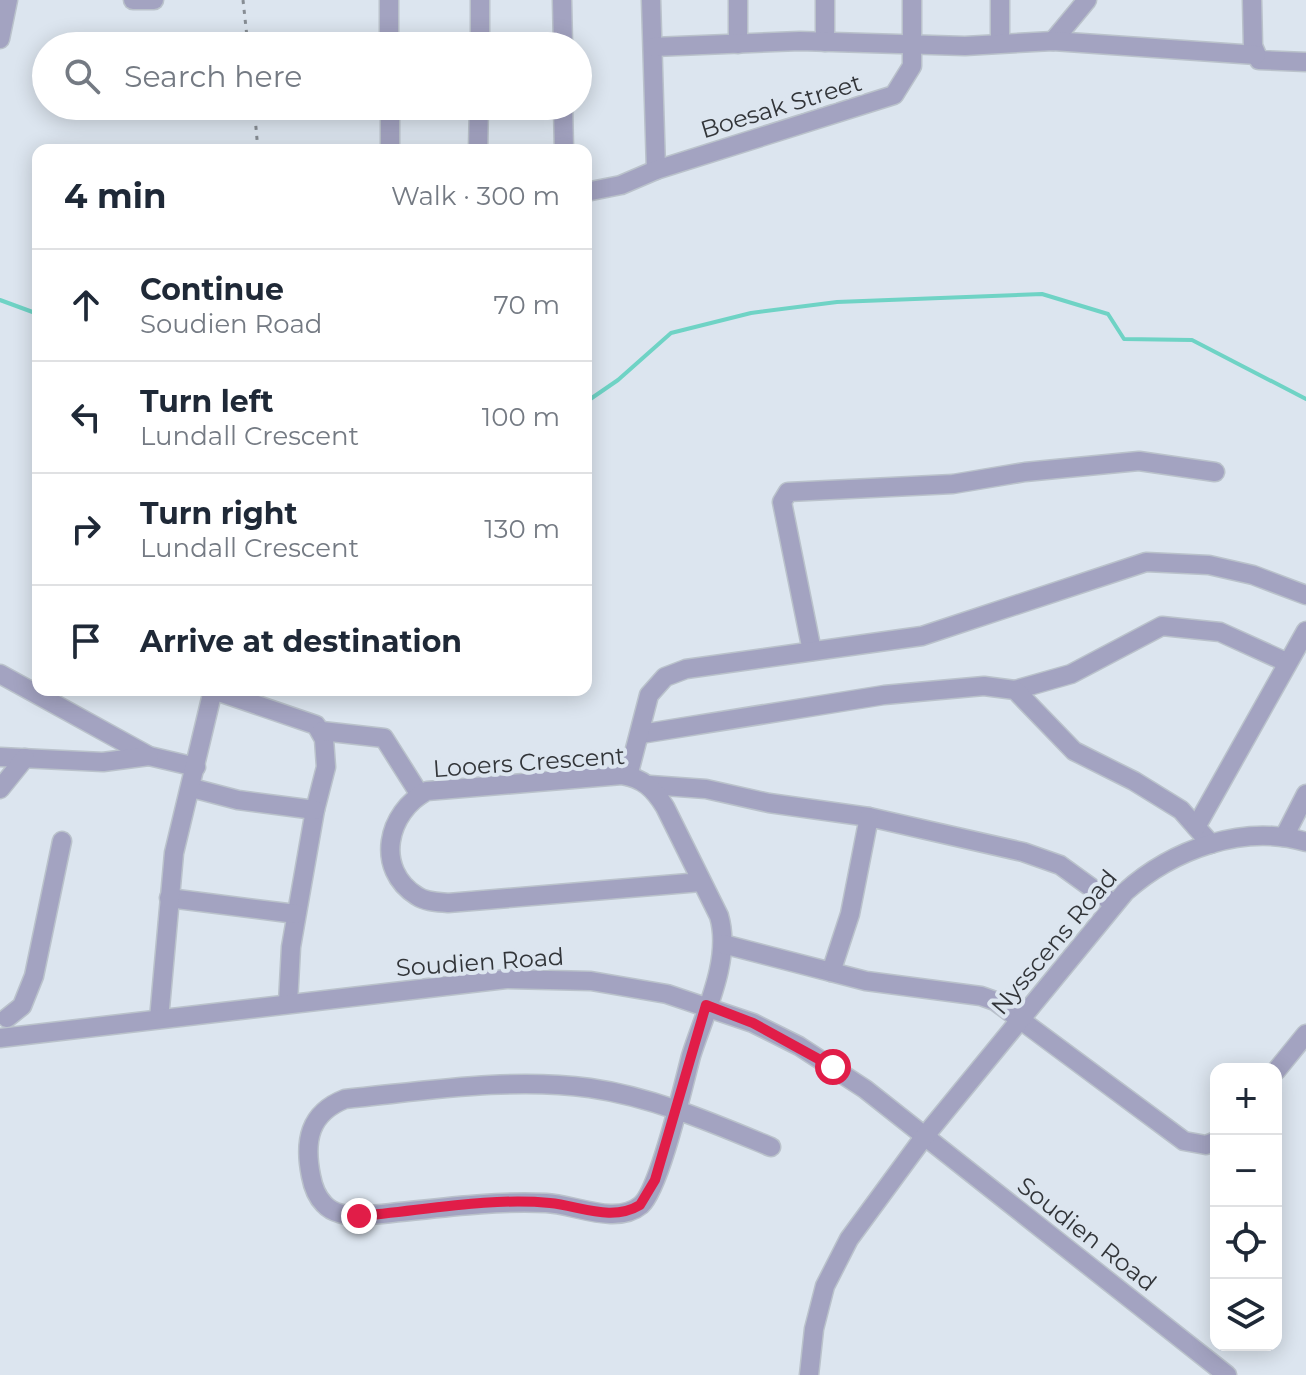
<!DOCTYPE html>
<meta charset="utf-8">
<style>
:root{--surface:#fff;--page:#f6f6f7;--text:#1f2937;--muted:#747a83;--line:#e0e1e3}
body{margin:0;font-family:Montserrat,sans-serif;background:var(--page);color:var(--text)}
.controls{position:absolute;right:24px;bottom:24px;display:grid;overflow:hidden;border-radius:16px;box-shadow:0 4px 20px #0003}
.controls button{width:72px;height:72px;display:grid;place-items:center;padding:0;border:0;border-bottom:2px solid var(--line);background:var(--surface);color:var(--text);font:40px sans-serif}
.stop{position:absolute;width:24px;height:24px;margin:-18px;border:6px solid #e11d48;border-radius:50%;background:#fff}
.stop.end{background:#e11d48;border-color:#fff;box-shadow:0 2px 8px #0008}
.list{margin:0;padding:0;list-style:none}
h2{display:flex;justify-content:space-between;align-items:center;height:104px;margin:0;padding:0 32px;font-size:34px}
h2 small{font-size:26px;font-weight:400;color:var(--muted)}
.list li{display:grid;grid-template-columns:52px 1fr auto;gap:24px;align-items:center;box-sizing:border-box;height:112px;padding:0 32px;border-top:2px solid var(--line)}
.list b{display:block;font-size:30px;white-space:nowrap}
.list p{margin:0;font-size:26px;white-space:nowrap;color:var(--muted)}
.list em{font-size:26px;font-style:normal;color:var(--muted)}
.icon{flex:none;width:44px;height:44px;fill:none;stroke:currentColor;stroke-width:2;stroke-linecap:round;stroke-linejoin:round}
.map{position:relative;flex:none;width:1306px;height:1375px;overflow:hidden}
.search{position:absolute;background:var(--surface);box-shadow:0 4px 20px #0003;left:32px;top:32px;width:560px;height:88px;display:flex;align-items:center;gap:20px;box-sizing:border-box;padding:0 28px;border-radius:44px;color:var(--muted);font-size:30px}
.panel{position:absolute;background:var(--surface);box-shadow:0 4px 20px #0003;left:32px;top:144px;width:560px;height:552px;border-radius:16px}
.map>svg:first-child{display:block}
.lines{fill:none;stroke-linecap:round;stroke-linejoin:round}
.stream{stroke:#6fd3c5;stroke-width:4}
.minor-casing{stroke:#bac2cb;stroke-width:21}
.path{stroke:#878d94;stroke-width:3;stroke-dasharray:4 6;stroke-linecap:butt}
.minor{stroke:#a3a3c1;stroke-width:18}
.route{stroke:#e11d48;stroke-width:10}
.labels{text-anchor:middle;dominant-baseline:central;stroke-width:8;stroke-linejoin:round;paint-order:stroke}
.street-label{font-size:24px;fill:#323539;stroke:#dce5ef}
</style>
<div class="map">
<svg width="1306" height="1375" viewBox="0 0 1306 1375">
<rect width="100%" height="100%" fill="#dce5ef"/>
<g class="lines">
<g class="stream">
<polyline points="0,300 38,314"/>
<polyline points="586,402 618,380 671,333 751,313 837,302 1042,294 1108,314 1124,339 1192,340 1306,399"/>
</g>
<defs>
<g id="minor">
<polyline points="133,0 154,0"/>
<polyline points="389,0 389,46"/>
<polyline points="480,0 480,46"/>
<polyline points="562,0 563,46"/>
<polyline points="651,0 656,170"/>
<polyline points="825,0 825,42"/>
<polyline points="1000,0 1000,43"/>
<polyline points="1252,0 1253,46 1259,60 1306,62"/>
<polyline points="0,39 8,0"/>
<polyline points="1053,41 1087,0"/>
<polyline points="738,44 738,0"/>
<polyline points="653,47 800,41 965,46 1053,41 1256,55"/>
<polyline points="390,106 390,150"/>
<polyline points="563,106 564,150"/>
<polyline points="478,150 479,106"/>
<polyline points="586,192 621,185 656,170 894,95 912,66 912,0"/>
<polyline points="812,651 782,502 788,492 953,484 1025,472 1139,461 1215,472"/>
<polyline points="0,674 149,756 196,767"/>
<polyline points="213,690 316,725 324,739 326,767 315,810 291,947 288,1003"/>
<polyline points="1015,690 1071,674 1162,626 1220,632 1286,662"/>
<polyline points="322,731 384,738 420,795"/>
<polyline points="641,734 884,695 984,686 1015,690 1074,751 1134,781 1181,810 1211,844"/>
<polyline points="0,757 103,762 149,756"/>
<polyline points="628,776 649,695 665,677 686,669 922,636 1146,562 1209,565 1253,575 1306,595"/>
<polyline points="650,785 706,789 769,803 869,817 1023,852 1060,865 1114,904"/>
<polyline points="192,788 238,800 315,810"/>
<polyline points="0,789 25,758"/>
<polyline points="1196,827 1306,631"/>
<polyline points="1284,837 1306,794"/>
<path d="M701 882 448 903C438 902 426 902 417 896 374 869 387 812 427 791L622 775C643 778 654 789 665 807L719 916C732 960 704 1014 691 1056 683 1086 660 1188 641 1205 616 1226 574 1204 546 1203 484 1200 421 1211 359 1216 346 1215 333 1214 324 1204 316 1196 313 1187 311 1176 304 1141 309 1113 345 1099 426 1091 509 1077 590 1088 653 1097 713 1123 771 1147"/>
<polyline points="169,898 296,914"/>
<polyline points="723,944 866,981 981,996 995,1001 1184,1141 1206,1145 1216,1141"/>
<polyline points="831,972 850,914 869,817"/>
<polyline points="7,1018 22,1006 34,976 62,841"/>
<polyline points="159,1019 174,853 213,690"/>
<polyline points="0,1038 506,979 591,981 667,994 753,1023 799,1046 865,1089 1227,1375"/>
<polyline points="1276,1071 1306,1034"/>
<path d="M809 1375 814 1329 825 1286 849 1239 924 1137 1125 892C1172 850 1243 823 1306 842"/>
</g>
</defs>
<use href="#minor" class="minor-casing"/>
<g class="path">
<polyline points="243,0 248,46"/>
<polyline points="254,106 258,150"/>
</g>
<use href="#minor" class="minor"/>
</g>
<g class="lines">
<path class="route" d="M359 1216C421 1211 488 1197 550 1203 580 1206 612 1222 640 1205L655 1180 706 1005 753 1023 833 1067"/>
</g>
<g class="labels">
<g class="street-label">
<text transform="translate(781 106) rotate(-17)">Boesak Street</text>
<text transform="translate(529 762) rotate(-4)">Looers Crescent</text>
<text transform="translate(1054 942) rotate(-50)">Nysscens Road</text>
<text transform="translate(480 962) rotate(-4)">Soudien Road</text>
<text transform="translate(1087 1234) rotate(38)">Soudien Road</text>
</g>
</g>
</svg>
<div class="controls">
<button>+</button>
<button>−</button>
<button><svg class="icon" aria-label="locate" viewBox="0 0 24 24"><circle cx="12" cy="12" r="6"/><path d="M12 2v4M12 18v4M2 12h4M18 12h4"/></svg></button>
<button><svg class="icon" aria-label="layers" viewBox="0 0 24 24"><path d="M12 4l9 5-9 5-9-5zM3 14l9 5 9-5"/></svg></button>
</div>
<div class="stop" style="left:833px;top:1067px"></div>
<div class="stop end" style="left:359px;top:1216px"></div>
<div class="search"><svg class="icon" aria-label="search" viewBox="0 0 24 24"><circle cx="10" cy="10" r="6"/><path d="M15 15l6 6"/></svg>Search here</div>
<section class="panel">
<h2>4 min<small>Walk · 300 m</small></h2>
<ul class="list">
<li><svg class="icon" aria-label="ahead" viewBox="0 0 24 24"><path d="M12 20V5M6 11l6-6 6 6"/></svg><div><b>Continue</b><p>Soudien Road</p></div><em>70 m</em></li>
<li><svg class="icon" aria-label="left" viewBox="0 0 24 24"><path d="M17 20v-9H6M10 6l-5 5 5 5"/></svg><div><b>Turn left</b><p>Lundall Crescent</p></div><em>100 m</em></li>
<li><svg class="icon" aria-label="right" viewBox="0 0 24 24"><path d="M7 20v-9h11M14 6l5 5-5 5"/></svg><div><b>Turn right</b><p>Lundall Crescent</p></div><em>130 m</em></li>
<li><svg class="icon" aria-label="arrive" viewBox="0 0 24 24"><path d="M6 21V4h12l-3 4 3 4H6"/></svg><div><b>Arrive at destination</b></div></li>
</ul>
</section>
</div>
